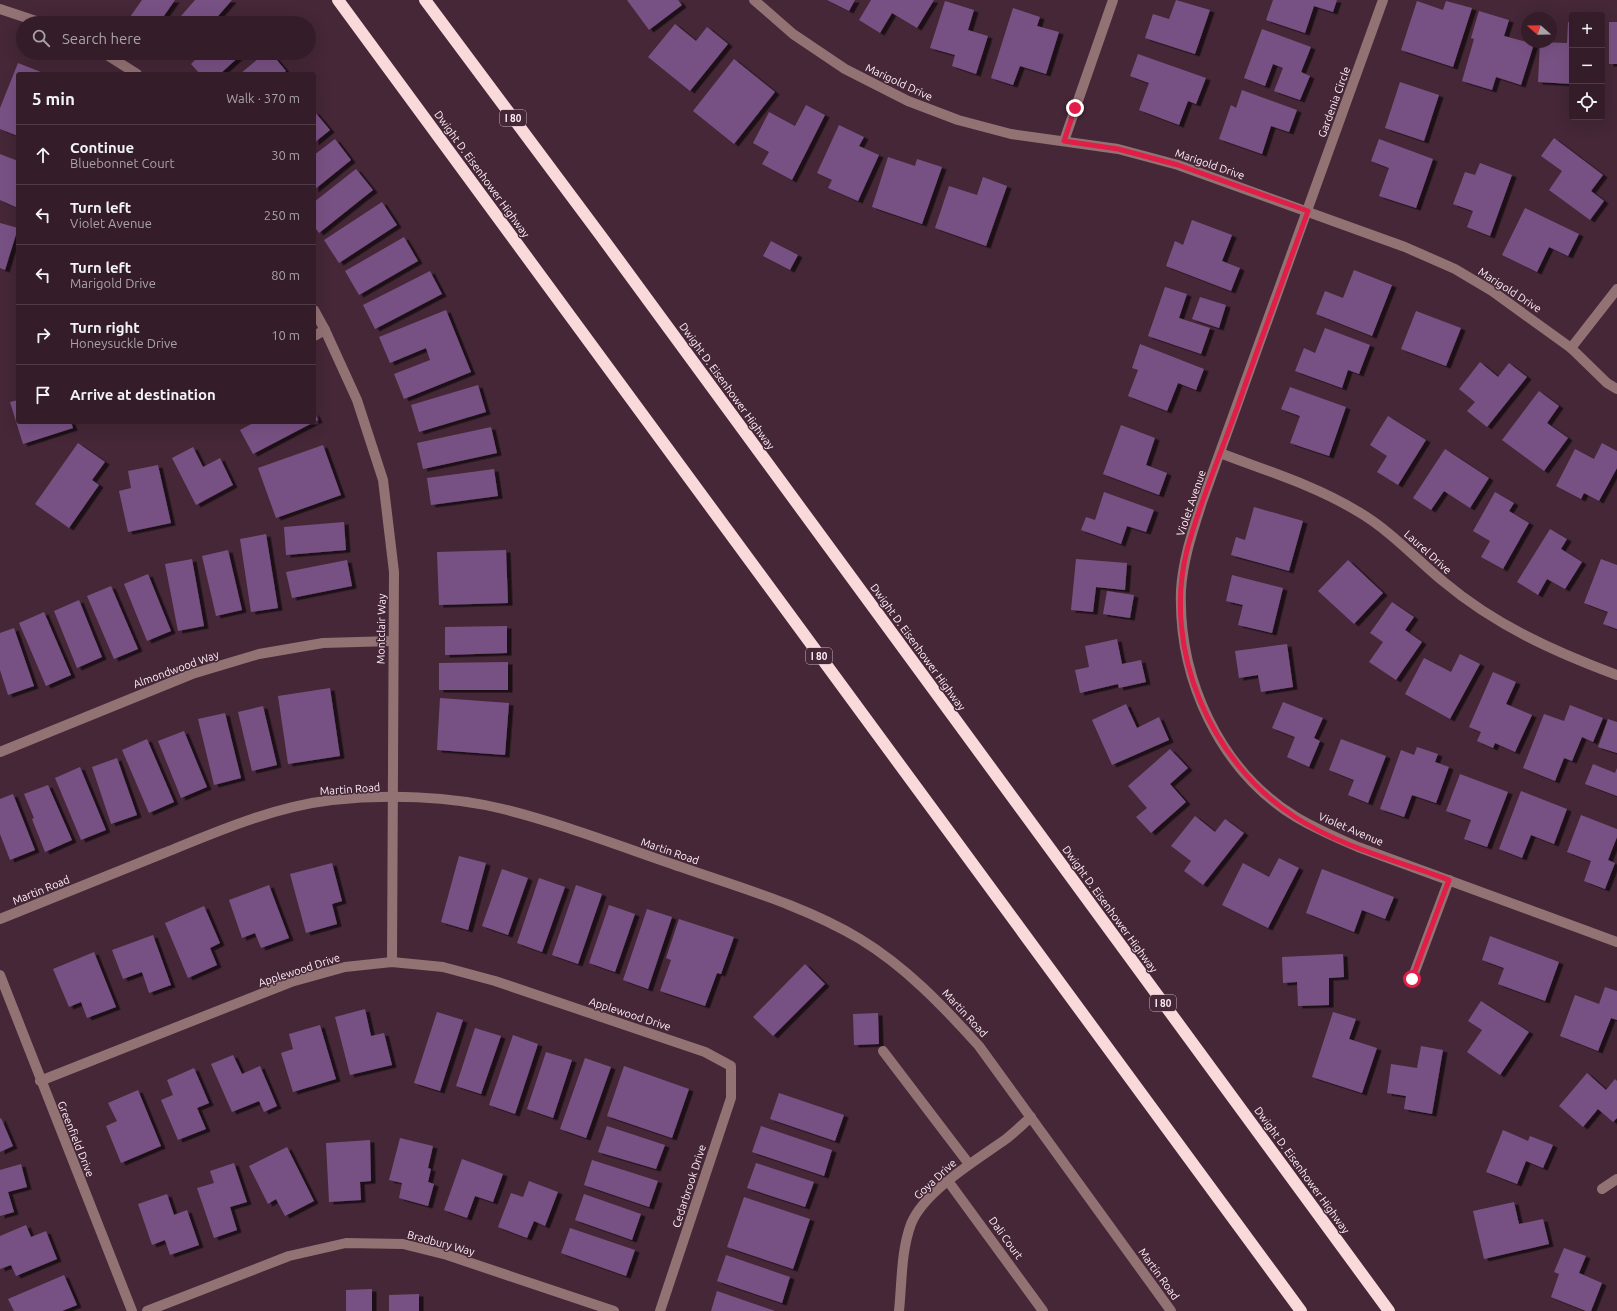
<!DOCTYPE html>
<meta charset="utf-8">
<style>
:root{--surface:#341d29;--page:#3c2631;--text:#f1f3f6;--muted:#a9a2a8;--line:#4e3b46}
body{margin:0;font-family:Ubuntu,sans-serif;background:var(--page);color:var(--text)}
.controls{position:absolute;right:12px;top:12px;display:grid;overflow:hidden;border-radius:4px;box-shadow:0 4px 16px #0002}
.controls button{width:36px;height:36px;display:grid;place-items:center;padding:0;border:0;border-bottom:1px solid var(--line);background:var(--surface);color:var(--text);font:20px sans-serif}
.compass{position:absolute;left:1521px;top:12px;width:36px;height:36px;border-radius:50%;background:var(--surface);box-shadow:0 4px 16px #0002;rotate:290deg}
.stop{position:absolute;width:12px;height:12px;margin:-9px;border:3px solid #e11d48;border-radius:50%;background:#fff}
.stop.end{background:#e11d48;border-color:#fff;box-shadow:0 1px 4px #0008}
.list{margin:0;padding:0;list-style:none}
h2{display:flex;justify-content:space-between;align-items:center;height:52px;margin:0;padding:0 16px;font-size:17px}
h2 small{font-size:13px;font-weight:400;color:var(--muted)}
.list li{display:grid;grid-template-columns:26px 1fr auto;gap:12px;align-items:center;box-sizing:border-box;height:60px;padding:0 16px;border-top:1px solid var(--line)}
.list b{display:block;font-size:15px;white-space:nowrap}
.list p{margin:0;font-size:13px;white-space:nowrap;color:var(--muted)}
.list em{font-size:13px;font-style:normal;color:var(--muted)}
.icon{flex:none;width:22px;height:22px;fill:none;stroke:currentColor;stroke-width:2;stroke-linecap:round;stroke-linejoin:round}
.map{position:relative;flex:none;width:1617px;height:1311px;overflow:hidden}
.search{position:absolute;background:var(--surface);box-shadow:0 4px 16px #0002;left:16px;top:16px;width:300px;height:44px;display:flex;align-items:center;gap:10px;box-sizing:border-box;padding:0 14px;border-radius:22px;color:var(--muted);font-size:15px}
.panel{position:absolute;background:var(--surface);box-shadow:0 4px 16px #0002;left:16px;top:72px;width:300px;height:352px;border-radius:4px}
.map>svg:first-child{display:block}
.building{fill:#785184;filter:url(#shadow)}
.lines{fill:none;stroke-linecap:round;stroke-linejoin:round}
.minor{stroke:#937274;stroke-width:10}
.highway{stroke:#fad9da;stroke-width:12}
.route{stroke:#e11d48;stroke-width:5}
.labels{text-anchor:middle;dominant-baseline:central;stroke-width:3;stroke-linejoin:round;paint-order:stroke}
.shield{fill:#452737;stroke:#c6b2bd;stroke-width:1}
.shield-label{font-size:10px;font-weight:bold;fill:#feeef6}
.street-label{font-size:11px;fill:#feeef6;stroke:#452737}
</style>
<div class="map">
<svg width="1617" height="1311" viewBox="0 0 1617 1311">
<defs>
<filter id="shadow"><feDropShadow dx="4.5" dy="2.5" stdDeviation="0" flood-color="#0009"/></filter>
</defs>
<rect width="100%" height="100%" fill="#452737"/>
<g class="building">
<polygon points="142,0 175,0 159,23 138,23 130,17"/>
<polygon points="195,0 232,0 212,23 175,23"/>
<polygon points="627,0 678,0 682,5 649,30"/>
<polygon points="827,0 855,0 849,11"/>
<polygon points="871,0 934,0 917,28 892,13 880,33 859,20"/>
<polygon points="1176,0 1210,10 1195,54 1145,38 1153,14 1169,19"/>
<polygon points="1273,0 1337,0 1333,12 1314,6 1305,33 1266,20"/>
<polygon points="945,1 974,10 968,30 988,36 976,74 952,66 955,55 930,48"/>
<polygon points="1417,1 1443,10 1446,1 1472,8 1453,67 1401,50"/>
<polygon points="1013,8 1040,17 1037,26 1059,32 1046,74 1020,66 1013,85 991,78"/>
<polygon points="1479,11 1509,20 1504,36 1534,44 1521,85 1496,77 1492,90 1462,81 1474,39 1471,38"/>
<polygon points="241,18 246,23 235,23"/>
<polygon points="1568,22 1572,23 1572,84 1538,82 1540,42 1567,43"/>
<rect x="1609" y="22" width="8" height="42"/>
<polygon points="675,24 696,41 707,27 728,44 690,91 648,57"/>
<polygon points="1262,29 1311,47 1301,72 1310,76 1300,100 1274,91 1283,68 1273,64 1265,86 1244,78"/>
<polygon points="202,53 243,53 220,74 200,74 191,64"/>
<polygon points="265,53 271,53 286,71 282,74 240,74"/>
<polygon points="1138,54 1206,78 1196,104 1188,101 1179,125 1139,110 1149,83 1130,76"/>
<polygon points="734,59 775,92 734,144 693,111"/>
<polygon points="18,63 46,74 18,74 18,136 0,129 0,108"/>
<polygon points="1400,82 1439,95 1424,141 1385,128"/>
<polygon points="1242,90 1297,110 1289,132 1271,126 1262,154 1219,139 1231,105 1236,108"/>
<polygon points="806,105 825,115 792,180 762,164 769,152 753,143 769,112 795,126"/>
<polygon points="314,111 330,130 314,143"/>
<polygon points="839,125 864,137 859,146 879,155 858,201 828,188 832,180 817,173"/>
<polygon points="1554,138 1603,175 1591,191 1604,201 1590,220 1549,190 1562,171 1541,156"/>
<polygon points="335,139 351,160 314,190 314,155"/>
<polygon points="1379,139 1433,159 1416,208 1379,196 1389,168 1371,161"/>
<polygon points="0,154 18,161 18,208 0,200"/>
<polygon points="888,157 915,166 917,159 942,167 922,224 872,207"/>
<polygon points="1480,163 1512,175 1490,236 1467,227 1473,211 1453,204 1465,172 1475,175"/>
<polygon points="356,169 373,190 319,233 314,226 314,202"/>
<polygon points="983,177 1007,186 986,246 935,228 949,186 977,195"/>
<polygon points="382,202 397,225 339,263 324,240"/>
<polygon points="1525,208 1579,234 1568,256 1549,247 1537,272 1502,255"/>
<polygon points="1192,220 1232,235 1222,261 1240,268 1231,291 1166,266 1175,241 1183,245"/>
<polygon points="0,223 18,228 5,270 0,268"/>
<polygon points="404,237 418,261 359,295 345,271"/>
<polygon points="771,241 798,255 790,270 763,256"/>
<polygon points="1354,270 1392,285 1372,336 1316,314 1325,291 1343,298"/>
<polygon points="430,271 442,294 375,329 363,305"/>
<polygon points="1165,287 1187,294 1179,318 1210,328 1201,354 1148,336"/>
<polygon points="1200,297 1226,305 1219,328 1192,319"/>
<polygon points="446,310 471,372 404,399 394,374 430,360 426,348 390,363 379,337"/>
<polygon points="1416,311 1461,328 1446,366 1401,349"/>
<polygon points="1325,328 1370,345 1359,374 1348,370 1342,388 1295,371 1304,348 1315,353"/>
<polygon points="1140,344 1204,369 1196,390 1178,383 1167,411 1128,396 1138,370 1132,368"/>
<polygon points="1480,362 1498,377 1509,363 1527,377 1487,427 1467,411 1475,402 1459,389"/>
<polygon points="478,385 486,412 419,432 411,405"/>
<polygon points="1290,387 1346,407 1329,456 1290,443 1300,416 1281,409"/>
<polygon points="1539,391 1559,406 1547,423 1568,438 1544,471 1502,440"/>
<polygon points="18,400 18,422 71,422 73,428 23,444 10,402"/>
<polygon points="314,412 318,420 253,454 240,430 255,422 314,422"/>
<polygon points="1388,416 1426,440 1398,485 1377,472 1387,456 1370,445"/>
<polygon points="1121,425 1155,438 1146,465 1167,473 1159,495 1103,474"/>
<polygon points="491,427 497,453 423,469 417,443"/>
<polygon points="78,443 105,462 92,480 99,485 69,528 35,504"/>
<polygon points="1602,443 1617,451 1617,468 1599,501 1584,493 1581,499 1556,486 1575,449 1594,459"/>
<polygon points="323,445 341,495 276,518 258,468"/>
<polygon points="193,447 203,467 220,458 233,485 196,505 172,458"/>
<polygon points="1445,449 1489,478 1470,508 1444,491 1431,510 1413,498"/>
<polygon points="158,465 171,523 128,532 119,491 131,488 128,471"/>
<polygon points="494,469 498,496 431,505 427,478"/>
<polygon points="1104,492 1154,510 1146,532 1127,526 1121,544 1081,530 1086,517 1095,520"/>
<polygon points="1495,492 1514,503 1509,511 1529,523 1503,569 1481,557 1490,541 1473,531"/>
<polygon points="1254,507 1303,521 1289,571 1231,555 1236,537 1245,540"/>
<polygon points="344,522 346,550 286,555 284,527"/>
<polygon points="1550,529 1567,539 1561,549 1582,562 1565,589 1547,579 1538,595 1517,582"/>
<polygon points="266,534 278,608 251,612 240,539"/>
<polygon points="228,550 242,610 216,616 202,556"/>
<polygon points="506,550 508,603 439,605 437,552"/>
<polygon points="192,559 204,626 178,631 165,564"/>
<polygon points="1076,559 1127,563 1125,590 1096,587 1093,612 1071,610"/>
<polygon points="1601,559 1617,565 1617,629 1603,624 1608,612 1584,603"/>
<polygon points="347,560 352,586 292,598 286,572"/>
<polygon points="1348,560 1383,593 1354,624 1318,591"/>
<polygon points="148,574 171,631 147,641 124,584"/>
<polygon points="1232,575 1283,588 1272,633 1238,625 1243,605 1226,601"/>
<polygon points="111,586 138,649 114,659 87,596"/>
<polygon points="1107,591 1134,595 1130,618 1103,614"/>
<polygon points="79,600 102,657 77,668 54,611"/>
<polygon points="1392,602 1414,617 1405,630 1422,642 1396,680 1369,662 1383,642 1370,633"/>
<polygon points="44,612 71,675 46,686 19,623"/>
<polygon points="507,626 507,653 445,655 445,627"/>
<polygon points="14,628 34,686 8,695 0,670 0,633"/>
<polygon points="1117,639 1122,664 1141,660 1146,682 1119,688 1118,684 1080,693 1075,670 1089,667 1085,646"/>
<polygon points="1287,644 1293,687 1261,692 1258,675 1239,678 1235,651"/>
<polygon points="1460,654 1480,664 1450,719 1405,694 1424,658 1451,672"/>
<polygon points="508,662 508,690 439,690 439,663"/>
<polygon points="1493,672 1516,682 1506,704 1532,715 1515,752 1495,743 1493,748 1477,741 1481,732 1469,727"/>
<polygon points="330,688 340,756 288,764 278,696"/>
<polygon points="440,698 509,703 505,755 437,750"/>
<polygon points="1283,702 1323,718 1314,738 1320,741 1309,767 1287,757 1295,737 1272,728"/>
<polygon points="1126,704 1137,728 1159,717 1169,740 1112,765 1092,720"/>
<polygon points="1570,705 1603,718 1593,742 1582,737 1572,761 1564,758 1555,781 1523,768 1544,714 1564,721"/>
<polygon points="263,706 277,765 252,771 238,712"/>
<polygon points="225,713 241,778 214,785 198,719"/>
<polygon points="1608,719 1617,722 1617,753 1598,747"/>
<polygon points="184,731 207,787 181,798 158,741"/>
<polygon points="147,739 174,802 149,813 122,750"/>
<polygon points="1341,739 1386,756 1368,803 1348,795 1354,780 1329,770"/>
<polygon points="1417,747 1438,754 1435,762 1449,767 1436,803 1412,795 1404,817 1380,809 1401,750 1414,755"/>
<polygon points="1170,749 1188,768 1170,784 1186,802 1151,833 1136,817 1147,808 1128,786"/>
<polygon points="117,758 137,815 111,824 92,767"/>
<polygon points="1593,764 1615,773 1617,768 1617,796 1585,784"/>
<polygon points="80,767 106,830 81,840 55,778"/>
<polygon points="1460,774 1508,792 1487,847 1464,839 1471,820 1446,811"/>
<polygon points="48,785 72,840 45,852 32,819 34,818 24,794"/>
<polygon points="1521,791 1567,809 1554,844 1531,835 1522,858 1499,849"/>
<polygon points="13,794 35,850 10,860 0,834 0,799"/>
<polygon points="1581,815 1617,829 1617,837 1608,860 1615,863 1605,889 1584,881 1591,861 1567,852"/>
<polygon points="1195,816 1215,832 1225,819 1244,833 1203,885 1184,871 1191,861 1171,846"/>
<polygon points="459,856 486,863 468,930 441,922"/>
<polygon points="1279,858 1299,868 1268,928 1222,905 1243,863 1269,877"/>
<polygon points="332,863 342,901 332,904 337,924 306,933 290,874"/>
<polygon points="502,869 528,878 508,935 482,926"/>
<polygon points="1322,869 1394,897 1385,919 1362,910 1354,932 1306,913"/>
<polygon points="539,878 565,887 542,952 517,943"/>
<polygon points="269,885 289,938 261,948 255,933 242,938 229,900"/>
<polygon points="576,885 602,894 578,964 552,955"/>
<polygon points="609,905 635,914 615,972 589,963"/>
<polygon points="204,906 220,943 210,948 217,965 188,978 165,923"/>
<polygon points="647,909 672,917 648,989 623,980"/>
<polygon points="679,919 734,937 721,974 717,973 705,1006 660,991 671,960 666,958"/>
<polygon points="153,935 171,985 149,993 142,972 123,979 112,950"/>
<polygon points="1490,936 1559,962 1545,1001 1498,984 1504,968 1482,960"/>
<polygon points="94,952 116,1007 87,1018 81,1002 69,1007 53,969"/>
<polygon points="1343,954 1344,977 1329,978 1329,1005 1298,1006 1297,982 1283,983 1282,957"/>
<polygon points="805,964 825,984 773,1036 753,1017"/>
<polygon points="1605,987 1617,991 1617,1020 1611,1018 1598,1051 1560,1036 1575,995 1599,1004"/>
<polygon points="1481,1001 1529,1032 1500,1075 1467,1052 1482,1030 1468,1021"/>
<polygon points="365,1009 371,1036 384,1033 392,1065 350,1075 335,1017"/>
<polygon points="437,1012 463,1020 440,1091 414,1083"/>
<polygon points="1333,1012 1356,1019 1349,1039 1377,1048 1362,1093 1312,1077"/>
<polygon points="878,1013 879,1044 854,1045 853,1014"/>
<polygon points="320,1025 336,1079 293,1092 281,1053 293,1049 289,1034"/>
<polygon points="475,1028 501,1036 481,1094 456,1086"/>
<polygon points="513,1035 538,1044 515,1114 489,1105"/>
<polygon points="1421,1046 1443,1050 1432,1114 1404,1109 1406,1096 1387,1093 1391,1064 1417,1068"/>
<polygon points="546,1052 572,1060 553,1118 527,1109"/>
<polygon points="233,1055 242,1074 260,1066 277,1106 264,1112 259,1101 232,1112 211,1064"/>
<polygon points="585,1058 611,1067 586,1138 560,1129"/>
<polygon points="624,1066 689,1089 672,1138 607,1116"/>
<polygon points="194,1068 209,1103 197,1108 206,1129 178,1140 161,1100 173,1095 167,1080"/>
<polygon points="1587,1073 1606,1090 1615,1079 1617,1081 1617,1118 1613,1122 1598,1109 1583,1127 1559,1106"/>
<polygon points="138,1090 161,1146 121,1163 106,1126 117,1121 108,1103"/>
<polygon points="779,1093 844,1115 835,1141 770,1119"/>
<polygon points="1,1118 13,1146 0,1152 0,1119"/>
<polygon points="607,1126 665,1145 656,1169 598,1152"/>
<polygon points="761,1126 832,1150 824,1176 752,1152"/>
<polygon points="1503,1130 1528,1141 1530,1136 1553,1145 1543,1168 1526,1161 1517,1184 1486,1172"/>
<polygon points="400,1138 433,1146 428,1168 431,1169 428,1182 434,1184 428,1206 399,1198 402,1183 389,1180"/>
<polygon points="370,1140 371,1181 360,1182 361,1200 329,1202 326,1143"/>
<polygon points="287,1147 314,1201 285,1216 276,1199 268,1204 249,1166"/>
<polygon points="462,1159 503,1174 493,1202 475,1196 467,1218 444,1210"/>
<polygon points="592,1160 658,1181 649,1207 584,1185"/>
<polygon points="234,1163 247,1202 230,1207 237,1230 214,1238 197,1188 214,1183 210,1171"/>
<polygon points="756,1163 814,1182 805,1207 747,1188"/>
<polygon points="21,1164 27,1187 8,1192 14,1212 0,1216 0,1170"/>
<polygon points="529,1181 558,1192 545,1226 534,1221 527,1238 498,1227 511,1193 523,1197"/>
<polygon points="167,1194 174,1215 187,1210 199,1245 170,1255 165,1240 152,1245 138,1204"/>
<polygon points="584,1194 641,1214 632,1240 575,1220"/>
<polygon points="744,1197 810,1219 793,1269 727,1247"/>
<polygon points="1514,1202 1519,1224 1543,1219 1549,1244 1484,1259 1473,1211"/>
<polygon points="26,1225 31,1237 46,1231 57,1259 16,1276 11,1265 0,1269 0,1236"/>
<polygon points="570,1228 635,1250 626,1276 561,1253"/>
<polygon points="1564,1248 1586,1256 1579,1273 1602,1283 1591,1311 1586,1311 1551,1297 1559,1274 1554,1272"/>
<polygon points="726,1255 790,1277 782,1303 717,1281"/>
<polygon points="64,1275 77,1305 62,1311 14,1311 8,1299"/>
<polygon points="372,1289 372,1311 346,1311 346,1290"/>
<polygon points="717,1291 775,1311 711,1311"/>
<polygon points="419,1294 419,1311 389,1311 389,1295"/>
</g>
<g class="lines">
<g class="minor">
<polyline points="754,0 793,34 845,69 908,101 958,120 1011,134 1118,149 1178,165 1405,247 1455,269 1492,291 1571,348 1607,383 1617,389"/>
<path d="M1383 0 1202 502C1193 530 1183 559 1181 590 1178 678 1219 770 1296 817 1316 829 1337 838 1358 847L1617 942"/>
<polyline points="0,9 42,23"/>
<polyline points="104,53 137,74"/>
<polyline points="1064,141 1113,0"/>
<polyline points="314,310 325,330 357,400 383,480 394,572 392,962"/>
<polyline points="314,336 325,330"/>
<polyline points="1571,348 1617,289"/>
<path d="M1220 453C1267 471 1314 485 1357 511 1390 530 1415 558 1444 582 1495 625 1555 652 1617 675"/>
<polyline points="0,752 192,674 259,654 323,643 393,641"/>
<path d="M0 919C55 897 109 875 164 853 218 831 273 807 332 800 386 794 450 796 503 809 563 824 622 847 681 867 741 888 805 906 860 939 906 967 943 1006 979 1046L1171 1311"/>
<polyline points="0,975 132,1311"/>
<polyline points="1412,979 1449,880"/>
<polyline points="883,1051 969,1164"/>
<polyline points="40,1081 291,982 345,967 392,962 443,967 495,981 705,1052 731,1066 731,1098 660,1311"/>
<polyline points="948,1181 1043,1311"/>
<polyline points="1602,1189 1617,1179"/>
<polyline points="147,1311 289,1256 346,1243 403,1244 447,1255 614,1311"/>
<path d="M899 1311C902 1282 901 1251 911 1224 924 1191 978 1159 1006 1139 1015 1132 1023 1124 1031 1117"/>
</g>
<g class="highway">
<polyline points="338,0 1301,1311"/>
<polyline points="425,0 601,236 1389,1311"/>
</g>
</g>
<g class="lines">
<path class="route" d="M1075 108 1064 141 1118 149 1178 165 1308 211C1284 277 1260 342 1237 408 1220 455 1200 502 1187 550 1162 649 1210 762 1295 817 1341 847 1398 861 1449 880L1412 979"/>
</g>
<g class="labels">
<g class="shield">
<rect x="500" y="110" width="26" height="16" rx="3"/>
<rect x="806" y="648" width="26" height="16" rx="3"/>
<rect x="1150" y="995" width="26" height="16" rx="3"/>
</g>
<g class="shield-label">
<text x="513" y="118">I 80</text>
<text x="819" y="656">I 80</text>
<text x="1163" y="1003">I 80</text>
</g>
<g class="street-label">
<text transform="translate(899 82) rotate(25)">Marigold Drive</text>
<text transform="translate(1334 102) rotate(-70)">Gardenia Circle</text>
<text transform="translate(1210 164) rotate(19)">Marigold Drive</text>
<text transform="translate(482 174) rotate(54)">Dwight D. Eisenhower Highway</text>
<text transform="translate(1510 290) rotate(33)">Marigold Drive</text>
<text transform="translate(727 386) rotate(54)">Dwight D. Eisenhower Highway</text>
<text transform="translate(1191 503) rotate(-71)">Violet Avenue</text>
<text transform="translate(1428 552) rotate(42)">Laurel Drive</text>
<text transform="translate(381 629) rotate(-89)">Montclair Way</text>
<text transform="translate(918 647) rotate(54)">Dwight D. Eisenhower Highway</text>
<text transform="translate(176 669) rotate(-20)">Almondwood Way</text>
<text transform="translate(350 789) rotate(-4)">Martin Road</text>
<text transform="translate(1351 829) rotate(23)">Violet Avenue</text>
<text transform="translate(670 851) rotate(19)">Martin Road</text>
<text transform="translate(41 890) rotate(-22)">Martin Road</text>
<text transform="translate(1110 909) rotate(54)">Dwight D. Eisenhower Highway</text>
<text transform="translate(299 970) rotate(-18)">Applewood Drive</text>
<text transform="translate(965 1013) rotate(47)">Martin Road</text>
<text transform="translate(630 1014) rotate(18)">Applewood Drive</text>
<text transform="translate(76 1139) rotate(68)">Greenfield Drive</text>
<text transform="translate(1302 1170) rotate(54)">Dwight D. Eisenhower Highway</text>
<text transform="translate(935 1179) rotate(-43)">Goya Drive</text>
<text transform="translate(689 1186) rotate(-72)">Cedarbrook Drive</text>
<text transform="translate(1006 1238) rotate(54)">Dali Court</text>
<text transform="translate(441 1243) rotate(15)">Bradbury Way</text>
<text transform="translate(1159 1274) rotate(54)">Martin Road</text>
</g>
</g>
</svg>
<div class="controls">
<button>+</button>
<button>−</button>
<button><svg class="icon" aria-label="locate" viewBox="0 0 24 24"><circle cx="12" cy="12" r="6"/><path d="M12 2v4M12 18v4M2 12h4M18 12h4"/></svg></button>
</div>
<svg class="compass" viewBox="-18 -18 36 36"><path d="M0-13l5 13h-10z" fill="#e53935"/><path d="M0 13l5-13h-10z" fill="#a9a2a8"/></svg>
<div class="stop" style="left:1412px;top:979px"></div>
<div class="stop end" style="left:1075px;top:108px"></div>
<div class="search"><svg class="icon" aria-label="search" viewBox="0 0 24 24"><circle cx="10" cy="10" r="6"/><path d="M15 15l6 6"/></svg>Search here</div>
<section class="panel">
<h2>5 min<small>Walk · 370 m</small></h2>
<ul class="list">
<li><svg class="icon" aria-label="ahead" viewBox="0 0 24 24"><path d="M12 20V5M6 11l6-6 6 6"/></svg><div><b>Continue</b><p>Bluebonnet Court</p></div><em>30 m</em></li>
<li><svg class="icon" aria-label="left" viewBox="0 0 24 24"><path d="M17 20v-9H6M10 6l-5 5 5 5"/></svg><div><b>Turn left</b><p>Violet Avenue</p></div><em>250 m</em></li>
<li><svg class="icon" aria-label="left" viewBox="0 0 24 24"><path d="M17 20v-9H6M10 6l-5 5 5 5"/></svg><div><b>Turn left</b><p>Marigold Drive</p></div><em>80 m</em></li>
<li><svg class="icon" aria-label="right" viewBox="0 0 24 24"><path d="M7 20v-9h11M14 6l5 5-5 5"/></svg><div><b>Turn right</b><p>Honeysuckle Drive</p></div><em>10 m</em></li>
<li><svg class="icon" aria-label="arrive" viewBox="0 0 24 24"><path d="M6 21V4h12l-3 4 3 4H6"/></svg><div><b>Arrive at destination</b></div></li>
</ul>
</section>
</div>
